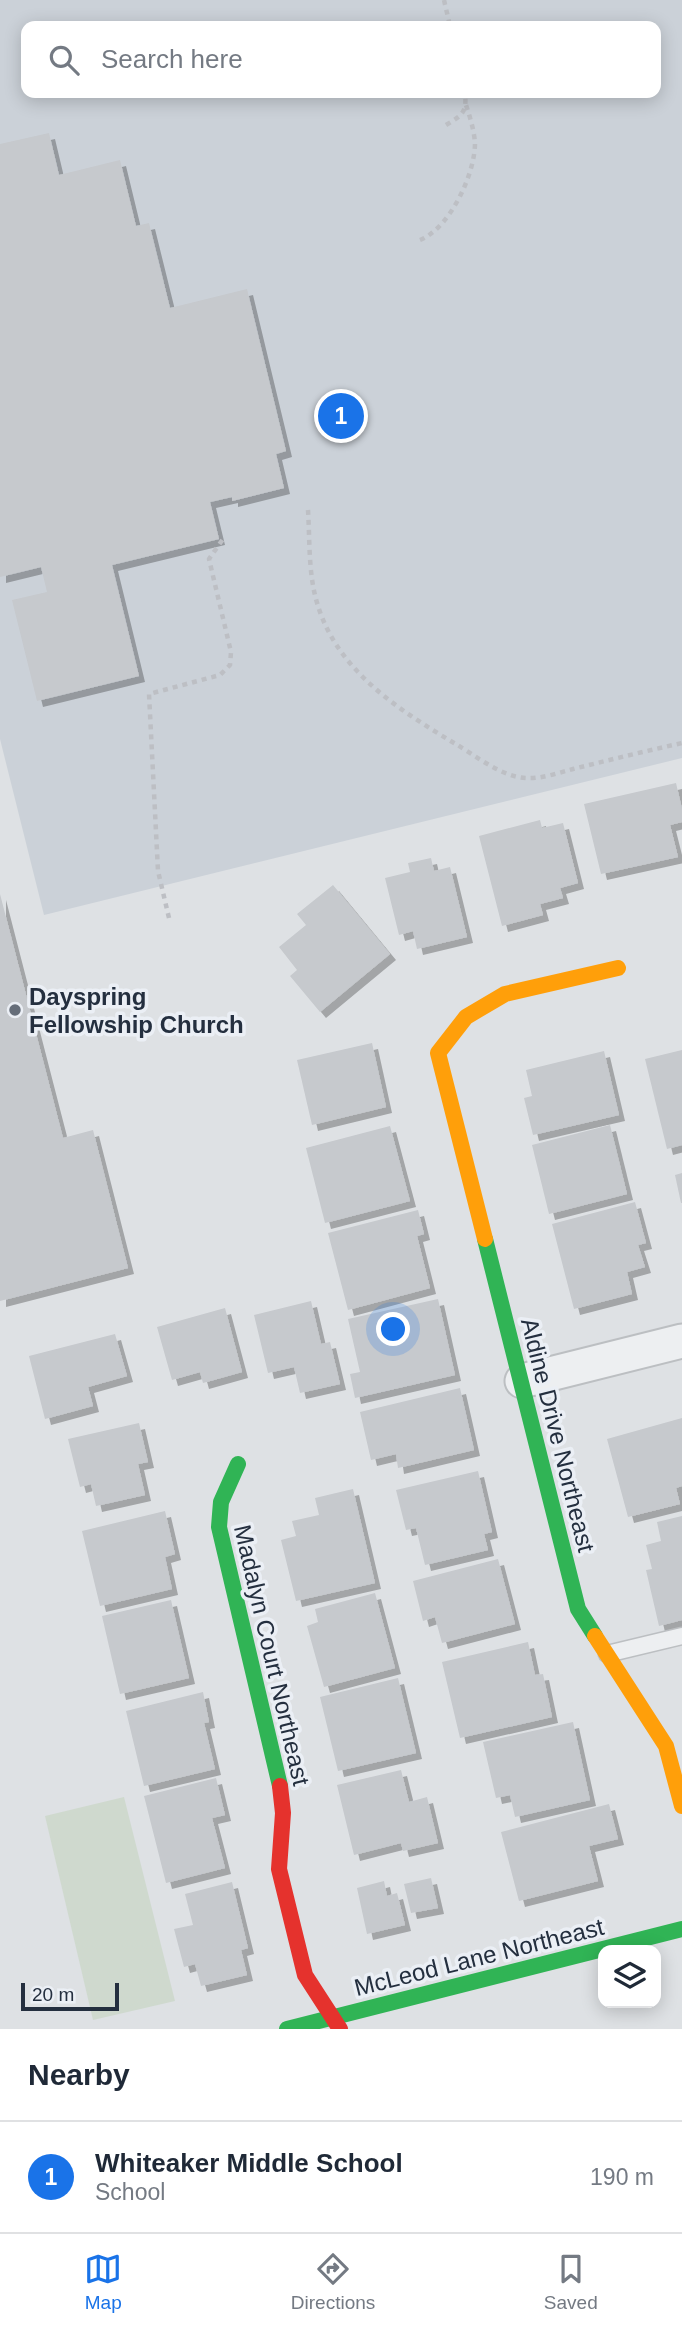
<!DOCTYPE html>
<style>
:root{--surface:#fff;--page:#f6f6f7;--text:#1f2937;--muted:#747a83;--line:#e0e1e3;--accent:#1a73e8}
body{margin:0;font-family:Helvetica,sans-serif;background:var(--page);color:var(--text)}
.controls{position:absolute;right:21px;bottom:21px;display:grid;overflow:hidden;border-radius:14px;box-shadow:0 4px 18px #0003}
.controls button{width:63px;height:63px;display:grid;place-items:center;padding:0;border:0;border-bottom:2px solid var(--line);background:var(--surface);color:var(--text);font:35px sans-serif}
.scale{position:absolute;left:21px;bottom:18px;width:98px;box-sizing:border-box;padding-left:7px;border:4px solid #242f3f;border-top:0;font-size:19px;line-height:24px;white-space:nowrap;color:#242f3f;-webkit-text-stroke:5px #ebeff5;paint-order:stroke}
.you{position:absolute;left:394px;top:1330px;width:24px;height:24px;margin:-18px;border:5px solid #fff;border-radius:50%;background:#1a73e8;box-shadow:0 0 0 10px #1a73e833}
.badge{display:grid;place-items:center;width:46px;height:46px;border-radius:50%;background:var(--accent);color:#fff;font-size:23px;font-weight:700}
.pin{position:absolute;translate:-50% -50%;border:4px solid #fff;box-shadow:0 2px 7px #0006}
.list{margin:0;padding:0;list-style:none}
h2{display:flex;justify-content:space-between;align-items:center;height:91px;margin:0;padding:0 28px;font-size:30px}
h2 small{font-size:23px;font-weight:400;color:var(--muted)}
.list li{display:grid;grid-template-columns:46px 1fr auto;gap:21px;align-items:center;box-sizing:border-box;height:112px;padding:0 28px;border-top:2px solid var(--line)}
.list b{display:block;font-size:26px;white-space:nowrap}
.list p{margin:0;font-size:23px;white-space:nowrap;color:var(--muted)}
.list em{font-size:23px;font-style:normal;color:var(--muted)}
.icon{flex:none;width:38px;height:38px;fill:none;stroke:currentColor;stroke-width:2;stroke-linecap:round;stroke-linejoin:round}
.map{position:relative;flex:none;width:682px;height:2029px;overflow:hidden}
.search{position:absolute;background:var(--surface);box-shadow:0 4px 18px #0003;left:21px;right:21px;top:21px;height:77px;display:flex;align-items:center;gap:18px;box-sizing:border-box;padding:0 24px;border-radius:14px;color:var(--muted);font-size:26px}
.sheet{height:203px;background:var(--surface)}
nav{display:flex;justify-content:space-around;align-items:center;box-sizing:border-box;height:98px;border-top:2px solid var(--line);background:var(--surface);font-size:19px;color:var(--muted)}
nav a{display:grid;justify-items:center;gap:4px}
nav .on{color:var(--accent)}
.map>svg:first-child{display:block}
.built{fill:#cbd1d8;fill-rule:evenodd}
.green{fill:#cfd9ce}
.building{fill:#c6c9cd;filter:url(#shadow)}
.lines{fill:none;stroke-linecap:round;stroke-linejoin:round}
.lane-casing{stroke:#bcbfc2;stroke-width:19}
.street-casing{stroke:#bcbfc2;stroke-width:37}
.path{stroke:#bdbfc4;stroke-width:4.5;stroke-dasharray:5 5;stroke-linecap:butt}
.lane{stroke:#edeff1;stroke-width:16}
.street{stroke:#edeff1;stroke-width:33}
.fast{stroke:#30b455;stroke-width:16}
.slow{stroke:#ff9f0a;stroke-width:16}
.jam{stroke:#e5322d;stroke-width:16}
.poi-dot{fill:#656d79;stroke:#ebeff5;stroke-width:2.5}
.labels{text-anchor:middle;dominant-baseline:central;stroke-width:7;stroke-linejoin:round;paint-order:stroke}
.poi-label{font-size:24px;font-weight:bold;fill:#242f3f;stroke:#ebeff5;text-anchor:start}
.street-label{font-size:24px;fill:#242f3f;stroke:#ebeff5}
</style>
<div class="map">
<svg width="682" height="2029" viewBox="0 0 682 2029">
<defs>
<filter id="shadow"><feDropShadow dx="6" dy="6" stdDeviation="0" flood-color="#0004"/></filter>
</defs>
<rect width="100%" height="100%" fill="#dee1e4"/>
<path class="built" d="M0 0H682V758L44 915 0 739ZM26 26H656V93H26Z"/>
<polygon class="green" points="124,1797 175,2001 93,2020 45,1816"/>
<g class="building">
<polygon points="49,133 59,175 120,160 136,226 149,223 170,308 247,289 286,451 276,454 284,488 232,501 232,497 210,502 219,539 112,565 139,676 37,701 12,600 47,592 41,567 0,577 0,144"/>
<polygon points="676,783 682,809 682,822 670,825 678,857 601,874 584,804"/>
<polygon points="540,820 542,828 563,823 578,883 560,888 563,898 540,904 543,915 502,926 479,836"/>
<polygon points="431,858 434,871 450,867 467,937 417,949 413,931 399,935 385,878 410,872 408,863"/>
<polygon points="333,885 390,954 320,1012 290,976 297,970 279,947 306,925 297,914"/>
<polygon points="0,894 63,1138 93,1130 128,1268 0,1301"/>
<polygon points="372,1043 386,1107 312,1125 297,1060"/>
<polygon points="682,1050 682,1145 667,1149 645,1059"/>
<polygon points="604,1051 619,1115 533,1135 524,1098 532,1096 526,1070"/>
<polygon points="610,1125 627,1194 549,1214 532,1145"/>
<polygon points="390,1126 410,1201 325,1223 306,1148"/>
<polygon points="682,1173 682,1203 681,1203 675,1175"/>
<polygon points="635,1202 646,1243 638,1245 645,1267 627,1272 632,1294 574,1309 552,1224"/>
<polygon points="418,1210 424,1234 417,1236 430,1288 348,1310 328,1233"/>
<polygon points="438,1299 455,1375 355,1398 350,1374 360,1372 348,1319"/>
<polygon points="311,1301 321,1344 330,1342 340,1384 300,1393 294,1367 268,1373 254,1315"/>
<polygon points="225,1308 242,1372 203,1383 200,1372 172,1380 157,1327"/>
<polygon points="115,1334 127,1376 88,1387 93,1406 45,1419 29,1356"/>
<polygon points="460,1388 474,1450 398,1468 396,1454 371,1460 360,1412"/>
<polygon points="682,1418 682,1486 676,1488 680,1504 628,1517 607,1439"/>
<polygon points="139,1423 148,1462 138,1464 145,1495 96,1506 91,1484 80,1487 68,1439"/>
<polygon points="478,1471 492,1532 484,1534 488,1550 425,1565 416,1528 406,1530 396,1490"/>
<polygon points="353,1489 375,1583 296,1601 281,1540 296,1536 292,1521 319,1515 315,1498"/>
<polygon points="165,1511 175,1554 165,1557 172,1589 100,1606 82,1531"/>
<polygon points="682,1516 682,1620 659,1626 646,1570 652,1569 646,1545 661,1541 657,1522"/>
<polygon points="498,1559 515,1624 442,1643 435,1617 423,1621 413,1581"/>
<polygon points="375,1593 395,1668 324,1687 307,1626 318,1622 315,1609"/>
<polygon points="171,1600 189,1678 120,1694 102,1616"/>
<polygon points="528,1642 535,1675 543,1674 552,1717 460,1738 442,1662"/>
<polygon points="398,1678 416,1753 338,1771 320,1697"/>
<polygon points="203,1692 209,1722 204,1723 215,1769 144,1786 126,1711"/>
<polygon points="573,1722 590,1800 515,1817 510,1795 496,1798 483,1742"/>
<polygon points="401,1770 409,1802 427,1797 438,1843 403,1851 401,1843 354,1855 337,1785"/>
<polygon points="216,1778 225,1815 212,1818 225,1868 166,1883 144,1796"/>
<polygon points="609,1804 618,1839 589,1846 598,1881 519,1901 501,1832"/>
<polygon points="431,1878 438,1908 411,1913 404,1884"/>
<polygon points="384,1881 387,1896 397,1893 405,1925 367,1934 357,1888"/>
<polygon points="232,1882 248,1948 241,1950 247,1975 201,1986 195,1964 184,1967 174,1929 193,1925 185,1894"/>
</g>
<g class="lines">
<defs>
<polyline id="lane" points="607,1654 682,1636"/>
<polyline id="street" points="522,1381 682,1341"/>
</defs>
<use href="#lane" class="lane-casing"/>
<use href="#street" class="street-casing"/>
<g class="path">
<polyline points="444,0 450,26"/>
<path d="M446 125C462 115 467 113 465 93"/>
<path d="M420 240C450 228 475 174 475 143 474 130 470 117 466 105"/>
<path d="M308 510C310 542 308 575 318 606 338 671 399 710 454 743 475 755 501 777 526 778 541 779 558 773 573 769 609 760 646 751 682 743"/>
<polyline points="169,918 158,871 149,694 220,675 230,665 231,652 209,559 223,539"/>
</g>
<use href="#lane" class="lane"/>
<use href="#street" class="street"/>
<g class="fast">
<polyline points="485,1239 578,1609 595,1636"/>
<polyline points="238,1464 221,1502 219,1527 280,1786"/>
<polyline points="287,2029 682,1929"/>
</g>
<g class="slow">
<polyline points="485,1239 438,1053 466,1017 505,994 618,968"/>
<polyline points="595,1636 666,1746 682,1806"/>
</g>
<polyline class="jam" points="280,1786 283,1813 279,1869 305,1975 340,2029"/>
</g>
<circle class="poi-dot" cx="15" cy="1010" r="7"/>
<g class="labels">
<g class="poi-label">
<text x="29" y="996">Dayspring<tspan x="29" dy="28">Fellowship Church</tspan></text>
</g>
<g class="street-label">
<text transform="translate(558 1435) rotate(76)">Aldine Drive Northeast</text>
<text transform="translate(272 1655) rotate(77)">Madalyn Court Northeast</text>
<text transform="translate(479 1957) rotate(-14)">McLeod Lane Northeast</text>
</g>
</g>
</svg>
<div class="controls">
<button><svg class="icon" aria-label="layers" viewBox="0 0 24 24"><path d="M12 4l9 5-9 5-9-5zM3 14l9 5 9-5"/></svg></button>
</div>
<div class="scale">20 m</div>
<div class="you"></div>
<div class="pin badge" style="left:341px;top:416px">1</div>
<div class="search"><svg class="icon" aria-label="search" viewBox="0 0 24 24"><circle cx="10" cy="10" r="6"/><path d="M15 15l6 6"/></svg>Search here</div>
</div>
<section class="sheet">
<h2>Nearby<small></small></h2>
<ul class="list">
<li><span class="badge">1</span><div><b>Whiteaker Middle School</b><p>School</p></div><em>190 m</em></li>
</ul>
</section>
<nav>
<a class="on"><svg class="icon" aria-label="map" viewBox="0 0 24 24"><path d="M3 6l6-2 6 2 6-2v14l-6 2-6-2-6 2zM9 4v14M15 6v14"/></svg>Map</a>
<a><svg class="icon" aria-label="directions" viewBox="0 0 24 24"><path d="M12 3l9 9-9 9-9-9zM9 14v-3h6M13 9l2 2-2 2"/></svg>Directions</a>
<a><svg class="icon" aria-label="saved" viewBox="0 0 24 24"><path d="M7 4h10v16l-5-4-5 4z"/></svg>Saved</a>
</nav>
